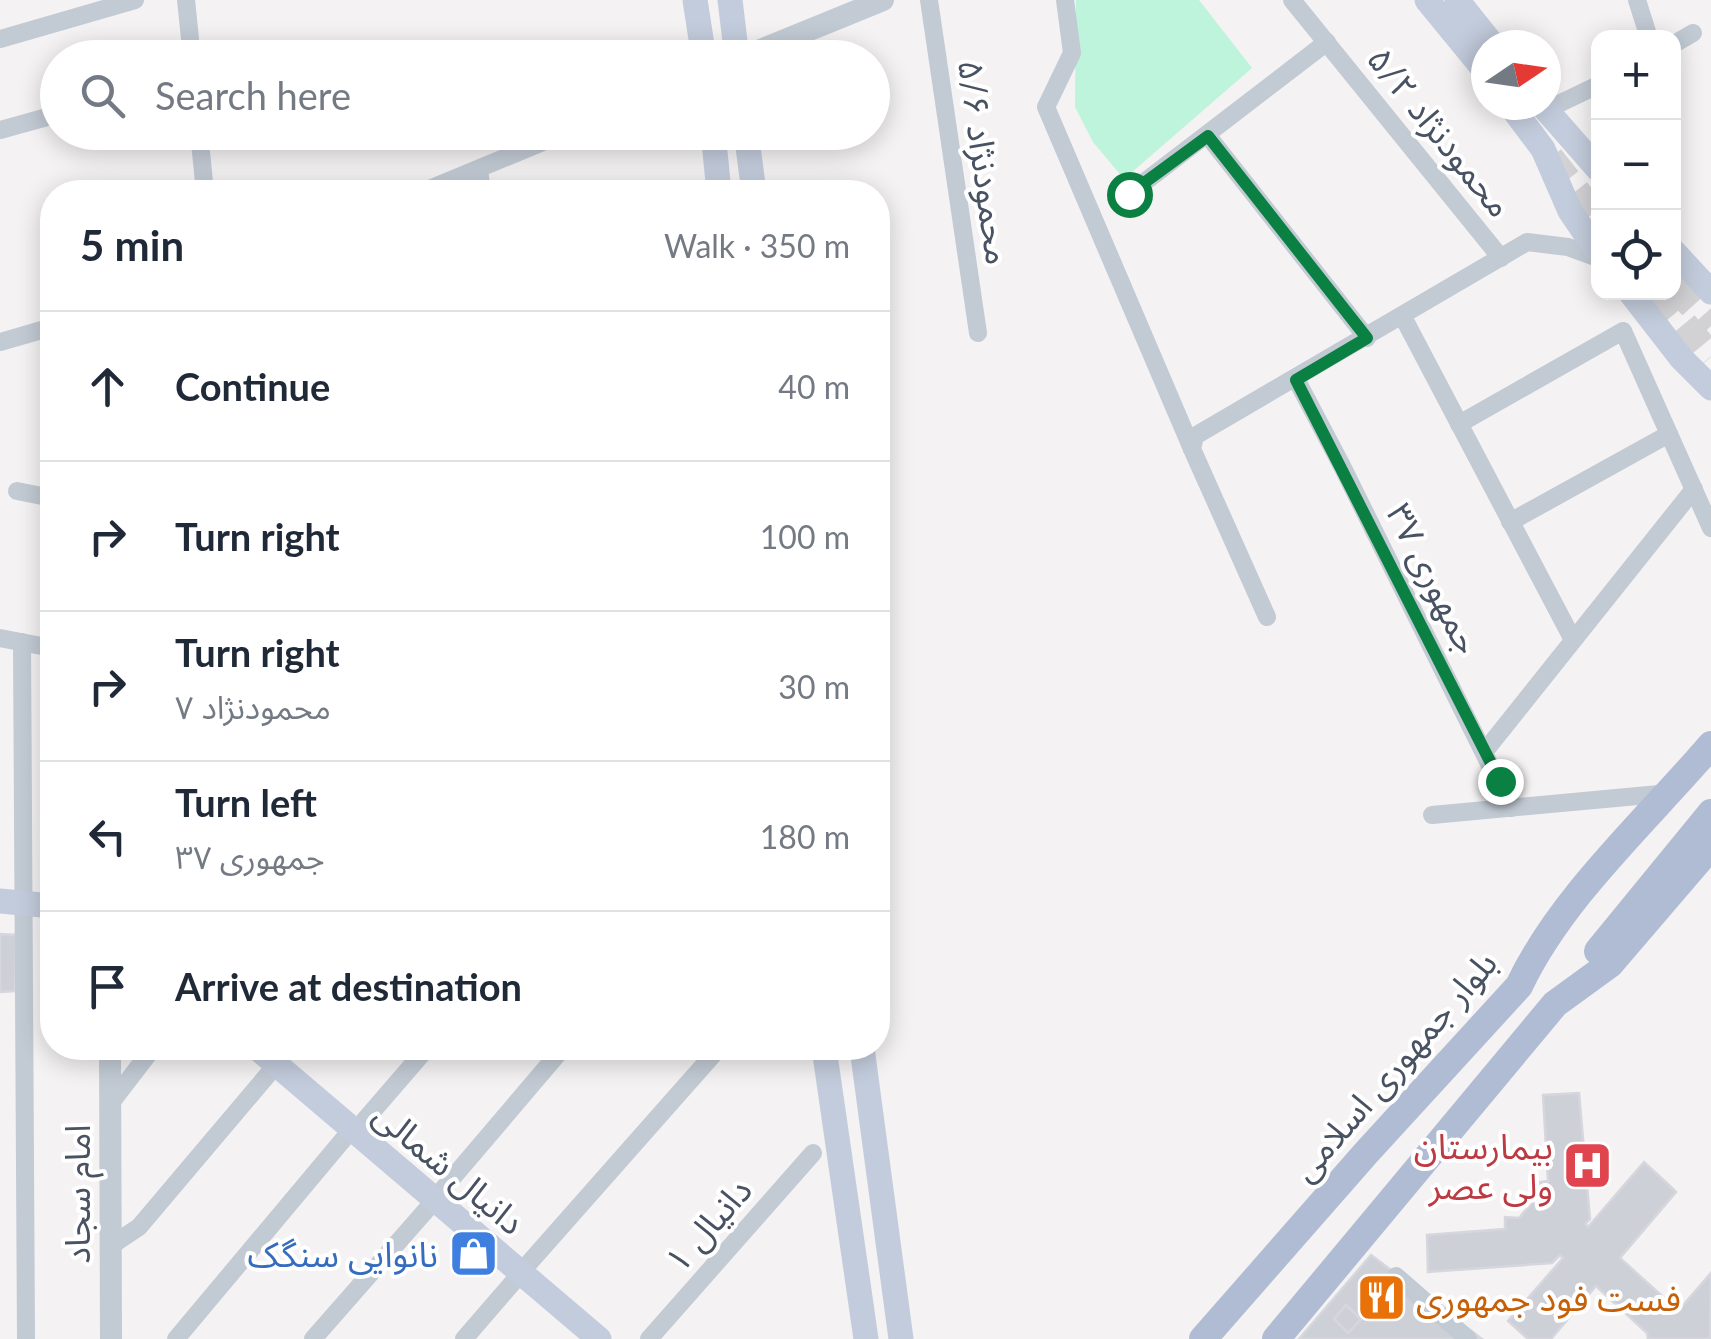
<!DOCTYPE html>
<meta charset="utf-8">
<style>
:root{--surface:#fff;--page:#f2f2f3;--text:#1f2937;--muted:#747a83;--line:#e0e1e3}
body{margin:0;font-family:Lato,"Noto Sans Arabic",sans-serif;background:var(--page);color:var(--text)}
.controls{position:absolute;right:30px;top:30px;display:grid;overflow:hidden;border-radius:20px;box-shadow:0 5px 25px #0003}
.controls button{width:90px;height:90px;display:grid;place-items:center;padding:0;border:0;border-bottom:2px solid var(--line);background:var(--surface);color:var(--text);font:50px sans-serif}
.compass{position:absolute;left:1471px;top:30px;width:90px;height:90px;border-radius:50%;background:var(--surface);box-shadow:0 5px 25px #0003;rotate:77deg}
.stop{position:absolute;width:30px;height:30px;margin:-22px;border:8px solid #0b8043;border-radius:50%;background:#fff}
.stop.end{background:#0b8043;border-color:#fff;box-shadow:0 2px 10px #0008}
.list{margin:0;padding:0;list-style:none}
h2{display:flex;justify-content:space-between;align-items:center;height:130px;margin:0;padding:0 40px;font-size:42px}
h2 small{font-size:32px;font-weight:400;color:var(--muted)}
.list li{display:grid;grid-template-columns:65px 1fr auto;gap:30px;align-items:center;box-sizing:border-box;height:150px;padding:0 40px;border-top:2px solid var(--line)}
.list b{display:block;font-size:38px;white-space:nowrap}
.list p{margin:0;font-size:32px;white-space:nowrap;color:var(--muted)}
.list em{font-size:32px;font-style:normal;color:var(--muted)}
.icon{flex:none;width:55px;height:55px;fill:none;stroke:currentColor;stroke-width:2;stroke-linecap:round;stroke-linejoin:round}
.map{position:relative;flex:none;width:1711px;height:1339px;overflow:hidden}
.search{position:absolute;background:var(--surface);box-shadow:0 5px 25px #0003;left:40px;top:40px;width:850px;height:110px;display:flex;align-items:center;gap:25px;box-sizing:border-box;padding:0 35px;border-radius:55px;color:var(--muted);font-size:38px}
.panel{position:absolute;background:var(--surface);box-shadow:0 5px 25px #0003;left:40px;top:180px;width:850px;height:880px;border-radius:40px}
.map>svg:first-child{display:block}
.green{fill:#bef4db}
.building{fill:#ced0d8;stroke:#d6d7de;stroke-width:2.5}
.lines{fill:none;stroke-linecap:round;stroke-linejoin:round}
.primary-tunnel{stroke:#d2d2d5;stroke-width:28;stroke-dasharray:28 14;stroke-linecap:butt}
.minor{stroke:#c2cad4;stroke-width:18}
.tertiary{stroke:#c2cad4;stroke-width:22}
.secondary{stroke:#c3ccdc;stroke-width:25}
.primary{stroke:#b0bcd3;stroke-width:28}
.route{stroke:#0b8043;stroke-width:12}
.labels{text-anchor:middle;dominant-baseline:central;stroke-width:8;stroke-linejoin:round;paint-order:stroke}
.street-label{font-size:35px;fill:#485262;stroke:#fff}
.health-label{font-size:35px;fill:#be3a42;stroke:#fff;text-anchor:end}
.shop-label{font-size:35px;fill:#366cbe;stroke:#fff;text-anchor:end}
.food-label{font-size:35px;fill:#c56008;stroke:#fff;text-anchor:start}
</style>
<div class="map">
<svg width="1711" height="1339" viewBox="0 0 1711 1339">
<rect width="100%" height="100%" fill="#f4f2f2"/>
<polygon class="green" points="1076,0 1199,0 1252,68 1124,179 1093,142 1075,107"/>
<g class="building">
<polygon points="0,934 16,935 15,991 0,992"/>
<polygon points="1579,1093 1590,1219 1585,1224 1588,1227 1644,1162 1670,1186 1676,1192 1620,1258 1672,1305 1684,1304 1711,1273 1710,1339 1648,1339 1647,1333 1596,1286 1551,1339 1528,1339 1508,1321 1563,1258 1560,1255 1552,1263 1428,1272 1427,1235 1505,1229 1505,1217 1519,1218 1539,1194 1539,1182 1548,1181 1543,1095"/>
<polygon points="1371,1255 1482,1339 1299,1339"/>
<polygon points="1346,1305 1361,1319 1348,1333 1334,1319"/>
</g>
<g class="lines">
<g class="primary-tunnel">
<polyline points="1550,158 1598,219"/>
<polyline points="1674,285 1711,326"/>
<polyline points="1657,292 1711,357"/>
</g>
<g class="minor">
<polyline points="186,0 192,58"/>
<polyline points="929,0 978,333"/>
<polyline points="1065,0 1072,53 1046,107 1192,449"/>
<polyline points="1292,0 1501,258"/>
<polyline points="1637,0 1649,38"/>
<polyline points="0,39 135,0"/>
<polyline points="1674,44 1693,33"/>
<polyline points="1546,110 1598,85"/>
<polyline points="0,130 58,114"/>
<polyline points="199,132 205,192"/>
<polyline points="1208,136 1367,338"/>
<polyline points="479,169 482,192"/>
<polyline points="422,192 567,132"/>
<polyline points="1129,194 1327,42"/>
<polyline points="1403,317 1572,638"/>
<polyline points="0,342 52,327"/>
<polyline points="1296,379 1342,466 1511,808"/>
<polyline points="1459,424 1623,331 1711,528"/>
<polyline points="17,491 52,498"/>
<polyline points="1510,522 1669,434"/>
<polyline points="1267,617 1192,449 1195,436 1527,242 1568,247 1598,258"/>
<polyline points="0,638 52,648"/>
<polyline points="22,642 26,1339"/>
<polyline points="1485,751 1694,489"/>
<polyline points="1432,815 1670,793"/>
<polyline points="283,1053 288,1048"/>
<polyline points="110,1104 153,1048"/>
<polyline points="364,1121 427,1048"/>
<polyline points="443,1189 563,1048"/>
<polyline points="112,1245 139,1227 276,1065"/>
<polyline points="529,1263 719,1048"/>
<polyline points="1396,1276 1468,1339"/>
<polyline points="176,1339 352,1129"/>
<polyline points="313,1339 435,1200"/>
<polyline points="464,1339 521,1273"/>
<polyline points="649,1339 813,1153"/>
</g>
<g class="tertiary">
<polyline points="741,58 883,0"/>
<polyline points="110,1048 111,1339"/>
</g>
<g class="secondary">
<polyline points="695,0 704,58"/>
<polyline points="730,0 737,58"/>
<polyline points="1427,0 1486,72"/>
<polyline points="1457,0 1493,45"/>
<polyline points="1510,105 1543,149 1570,211 1598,252"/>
<polyline points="1542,105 1598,169"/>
<polyline points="713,132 719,192"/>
<polyline points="746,132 754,192"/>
<polyline points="1674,252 1711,292"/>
<polyline points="1630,292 1682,359 1711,388"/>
<polyline points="0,901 52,906"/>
<polyline points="257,1048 599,1339"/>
<polyline points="824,1048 866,1339"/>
<polyline points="862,1048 901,1339"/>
</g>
<g class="primary">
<polyline points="1598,951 1711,813"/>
<path d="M1203 1339 1366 1153 1519 986C1561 897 1647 820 1711 745"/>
<polyline points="1276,1339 1555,1004 1610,964 1711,846"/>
</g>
</g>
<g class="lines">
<polyline class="route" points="1129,194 1208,136 1367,338 1296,380 1500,781"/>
</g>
<defs>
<symbol id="hospital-square" viewBox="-11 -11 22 22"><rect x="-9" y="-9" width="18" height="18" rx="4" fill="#e0444e" stroke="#fff"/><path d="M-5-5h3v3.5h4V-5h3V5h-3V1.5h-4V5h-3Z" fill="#fff"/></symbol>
<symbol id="shop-square" viewBox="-11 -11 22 22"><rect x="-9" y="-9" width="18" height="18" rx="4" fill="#3f7fe0" stroke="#fff"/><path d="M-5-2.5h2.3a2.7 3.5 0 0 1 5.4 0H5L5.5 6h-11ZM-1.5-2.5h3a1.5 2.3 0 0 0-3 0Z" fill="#fff"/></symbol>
<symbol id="restaurant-square" viewBox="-11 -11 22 22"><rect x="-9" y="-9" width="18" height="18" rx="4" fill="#e8710a" stroke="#fff"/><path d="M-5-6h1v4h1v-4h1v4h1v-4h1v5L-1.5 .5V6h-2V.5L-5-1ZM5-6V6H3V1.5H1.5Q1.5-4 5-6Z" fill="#fff"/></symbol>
</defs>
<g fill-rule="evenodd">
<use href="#hospital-square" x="1560" y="1138" width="55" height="55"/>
<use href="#shop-square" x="446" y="1226" width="55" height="55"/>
<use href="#restaurant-square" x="1354" y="1270" width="55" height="55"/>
</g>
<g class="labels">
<g class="street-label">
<text transform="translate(1441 131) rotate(51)">محمودنژاد ۵/۲</text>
<text transform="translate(986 162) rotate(82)">محمودنژاد ۵/۶</text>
<text transform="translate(1435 578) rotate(63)">جمهوری ۳۷</text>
<text transform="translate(1393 1065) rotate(-49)">بلوار جمهوری اسلامی</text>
<text transform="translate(450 1167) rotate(40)">دانیال شمالی</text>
<text transform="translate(76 1194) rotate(-90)">امام سجاد</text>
<text transform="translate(707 1224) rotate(-49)">دانیال ۱</text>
</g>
<g class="health-label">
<text x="1553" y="1145">بیمارستان<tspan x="1553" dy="40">ولی عصر</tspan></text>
</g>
<g class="shop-label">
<text x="438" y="1253">نانوایی سنگک</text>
</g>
<g class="food-label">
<text x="1416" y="1297">فست فود جمهوری</text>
</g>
</g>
</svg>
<div class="controls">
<button>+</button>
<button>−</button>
<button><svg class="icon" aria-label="locate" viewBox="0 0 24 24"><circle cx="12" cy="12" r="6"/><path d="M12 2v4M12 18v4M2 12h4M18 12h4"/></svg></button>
</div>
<svg class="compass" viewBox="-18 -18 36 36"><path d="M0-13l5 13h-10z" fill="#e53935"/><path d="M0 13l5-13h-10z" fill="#747a83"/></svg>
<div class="stop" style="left:1129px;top:194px"></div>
<div class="stop end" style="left:1500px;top:781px"></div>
<div class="search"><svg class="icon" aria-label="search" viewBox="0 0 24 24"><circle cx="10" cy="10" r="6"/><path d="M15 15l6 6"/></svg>Search here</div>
<section class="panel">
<h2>5 min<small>Walk · 350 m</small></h2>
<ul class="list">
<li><svg class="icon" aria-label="ahead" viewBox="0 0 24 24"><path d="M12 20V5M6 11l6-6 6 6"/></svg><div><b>Continue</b></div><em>40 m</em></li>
<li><svg class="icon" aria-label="right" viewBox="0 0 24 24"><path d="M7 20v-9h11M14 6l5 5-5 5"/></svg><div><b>Turn right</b></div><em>100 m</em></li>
<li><svg class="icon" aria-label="right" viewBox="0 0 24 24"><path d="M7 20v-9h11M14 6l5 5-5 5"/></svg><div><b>Turn right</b><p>محمودنژاد ۷</p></div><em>30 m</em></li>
<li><svg class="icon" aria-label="left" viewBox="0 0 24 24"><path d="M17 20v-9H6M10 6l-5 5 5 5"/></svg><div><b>Turn left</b><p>جمهوری ۳۷</p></div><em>180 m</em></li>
<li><svg class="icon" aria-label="arrive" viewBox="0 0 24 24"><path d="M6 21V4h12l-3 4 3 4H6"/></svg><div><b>Arrive at destination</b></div></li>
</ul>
</section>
</div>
